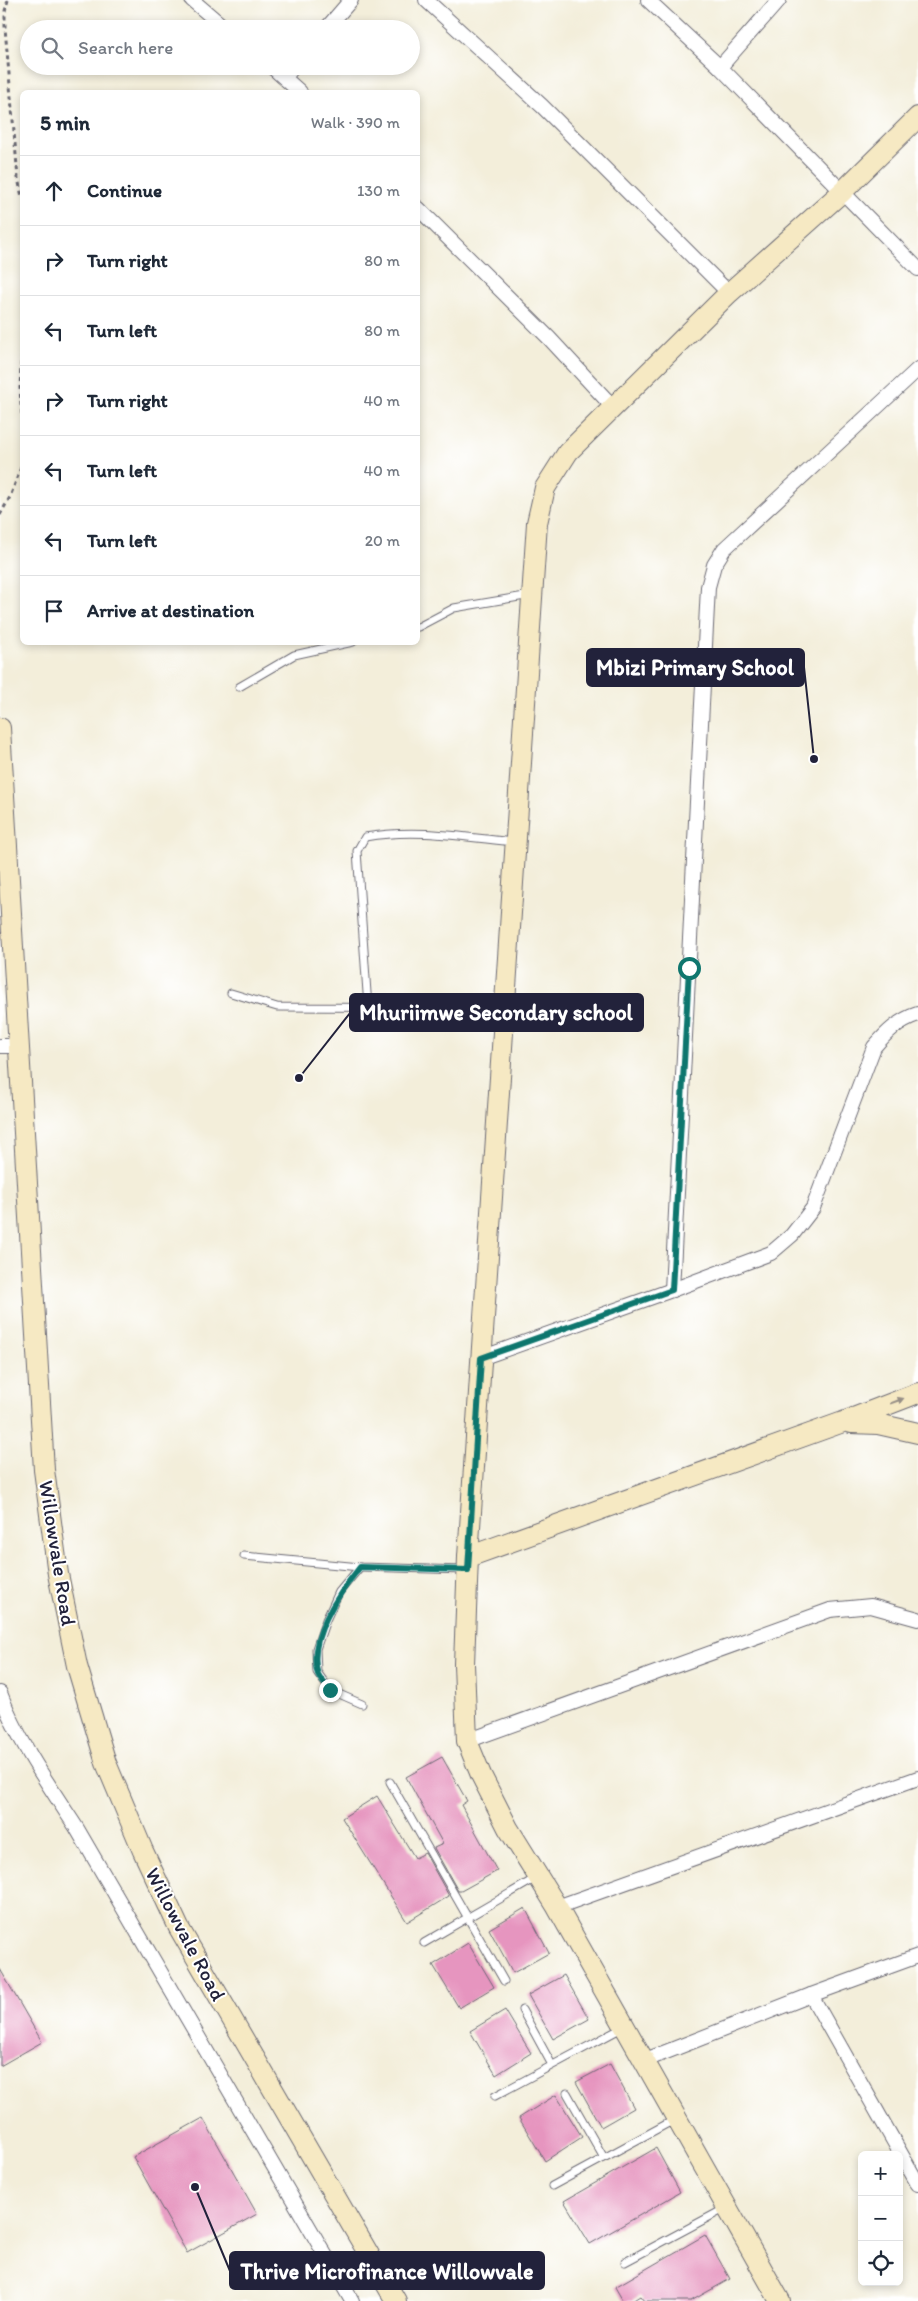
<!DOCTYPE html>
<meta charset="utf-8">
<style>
:root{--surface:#fff;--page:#f2f2f3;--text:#1f2937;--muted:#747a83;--line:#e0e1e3}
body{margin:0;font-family:Itim,sans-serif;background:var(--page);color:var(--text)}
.controls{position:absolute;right:15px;bottom:15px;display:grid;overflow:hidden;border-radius:8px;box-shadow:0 2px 8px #0003}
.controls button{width:45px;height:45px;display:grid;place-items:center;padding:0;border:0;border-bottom:1px solid var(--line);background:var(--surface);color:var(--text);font:25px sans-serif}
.stop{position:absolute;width:15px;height:15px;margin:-11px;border:4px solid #0f766e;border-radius:50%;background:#fff}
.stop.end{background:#0f766e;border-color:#fff;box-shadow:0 1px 5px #0008}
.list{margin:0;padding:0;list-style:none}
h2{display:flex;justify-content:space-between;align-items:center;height:65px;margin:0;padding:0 20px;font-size:21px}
h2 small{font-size:16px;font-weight:400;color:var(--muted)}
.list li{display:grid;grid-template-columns:32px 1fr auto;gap:15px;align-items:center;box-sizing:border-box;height:70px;padding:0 20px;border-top:1px solid var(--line)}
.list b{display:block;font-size:19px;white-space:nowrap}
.list em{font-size:16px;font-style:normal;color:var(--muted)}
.icon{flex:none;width:28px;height:28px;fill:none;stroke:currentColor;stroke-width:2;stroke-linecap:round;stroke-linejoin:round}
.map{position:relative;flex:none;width:918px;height:2301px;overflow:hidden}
.search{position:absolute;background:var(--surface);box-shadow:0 2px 8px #0003;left:20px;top:20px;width:400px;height:55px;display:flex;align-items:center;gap:12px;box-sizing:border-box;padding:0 18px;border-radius:28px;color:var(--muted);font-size:19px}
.panel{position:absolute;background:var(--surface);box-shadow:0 2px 8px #0003;left:20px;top:90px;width:400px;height:555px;border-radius:8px}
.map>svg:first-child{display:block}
.building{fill:#e695bf}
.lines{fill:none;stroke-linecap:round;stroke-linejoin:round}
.lane-casing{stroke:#6b6973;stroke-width:9}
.street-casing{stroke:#6b6973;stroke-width:16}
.secondary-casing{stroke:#6b6973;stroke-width:22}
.path{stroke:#6b6973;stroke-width:3;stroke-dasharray:4 4;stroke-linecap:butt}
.lane{stroke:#fff;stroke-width:7}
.street{stroke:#fff;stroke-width:14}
.secondary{stroke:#f6e9c3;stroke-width:20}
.oneway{fill:#978f86}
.route{stroke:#0f766e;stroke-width:6}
.labels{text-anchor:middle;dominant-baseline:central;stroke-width:4;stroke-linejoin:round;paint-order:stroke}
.street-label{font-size:21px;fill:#22223b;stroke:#fff}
.leader{fill:none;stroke:#22223b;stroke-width:2}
.callout-dot{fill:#22223b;stroke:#fff;stroke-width:2}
.callout{fill:#22223b;stroke:#22223b;stroke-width:2}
.callout-label{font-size:22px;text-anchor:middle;font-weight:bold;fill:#fff}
</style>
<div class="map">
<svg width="918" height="2301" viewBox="0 0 918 2301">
<rect width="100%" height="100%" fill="#fff"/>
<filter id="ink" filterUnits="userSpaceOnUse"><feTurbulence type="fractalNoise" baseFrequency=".02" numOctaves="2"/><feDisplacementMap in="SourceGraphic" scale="10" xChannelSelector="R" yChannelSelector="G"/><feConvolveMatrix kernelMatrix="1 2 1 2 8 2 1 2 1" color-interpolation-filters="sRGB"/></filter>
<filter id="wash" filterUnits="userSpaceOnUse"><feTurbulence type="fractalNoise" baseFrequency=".0096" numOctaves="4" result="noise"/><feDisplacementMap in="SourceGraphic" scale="20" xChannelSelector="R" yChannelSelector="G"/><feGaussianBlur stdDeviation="1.12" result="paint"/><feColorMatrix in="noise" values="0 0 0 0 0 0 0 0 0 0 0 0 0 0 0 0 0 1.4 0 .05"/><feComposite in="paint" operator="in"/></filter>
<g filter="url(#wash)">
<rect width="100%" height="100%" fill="#f3eeda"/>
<g id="blocks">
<g class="building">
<polygon points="442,1757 467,1801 461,1805 497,1871 461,1891 458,1891 434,1848 443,1844 406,1777"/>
<polygon points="377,1796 415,1858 425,1853 449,1896 407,1922 342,1818"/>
<polygon points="525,1908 549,1953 513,1973 489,1929"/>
<polygon points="468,1943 494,1987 459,2008 433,1965"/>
<polygon points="0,1969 42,2042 0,2066"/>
<polygon points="564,1975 589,2019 553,2039 528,1995"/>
<polygon points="505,2010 531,2053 496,2075 470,2031"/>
<polygon points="610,2064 634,2108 601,2127 576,2082"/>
<polygon points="556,2095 582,2137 545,2161 519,2118"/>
<polygon points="203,2118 257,2214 187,2253 133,2157"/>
<polygon points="656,2148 680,2192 590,2244 564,2201"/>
<polygon points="705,2235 730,2279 691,2301 644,2301 640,2296 632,2301 623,2301 615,2287"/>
</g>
</g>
</g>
<g filter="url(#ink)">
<use href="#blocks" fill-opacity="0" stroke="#6b6973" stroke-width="1"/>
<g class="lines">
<defs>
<g id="lane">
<polyline points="418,627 454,608 531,595"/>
<polyline points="239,687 294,655 353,642"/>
<polyline points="231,993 277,1007 504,1008"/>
<path d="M368 1007 357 851 365 837C415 828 464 837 513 842"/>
<polyline points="244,1556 360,1567 465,1570"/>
<polyline points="360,1567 339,1592 326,1620 316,1649 317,1672 330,1690 362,1704"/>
<polyline points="390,1782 504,1981"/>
<polyline points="424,1943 536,1878"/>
<polyline points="522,2010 552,2065"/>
<polyline points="567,2093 604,2158"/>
<polyline points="495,2096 622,2028"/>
<polyline points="552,2186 674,2120"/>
<polyline points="625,2262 726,2208"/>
</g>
<g id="street">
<polyline points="192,0 226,29"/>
<polyline points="426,0 542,106 729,293"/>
<polyline points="648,0 720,67 918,269"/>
<polyline points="326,29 351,0"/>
<polyline points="271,66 300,92"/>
<polyline points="720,67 779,0"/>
<polyline points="285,77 294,66"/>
<polyline points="418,208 549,338 613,407"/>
<polyline points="0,1046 18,1046"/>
<polyline points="672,1290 708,587 714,565 724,549 918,369"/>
<path d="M481 1358 672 1290 771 1253 792 1235 813 1208 874 1047C887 1032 899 1020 918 1014"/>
<path d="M0 1693C18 1741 48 1784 76 1827L352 2301"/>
<polyline points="467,1741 830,1610 871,1606 918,1619"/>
<polyline points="557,1907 918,1778"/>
<polyline points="811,1995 918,2184"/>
<polyline points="643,2061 811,1995 918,1956"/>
</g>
<g id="secondary">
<polyline points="0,728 44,1470 58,1574 77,1666 106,1763 143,1851 179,1928 396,2301"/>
<polyline points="851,1423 878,1424 918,1433"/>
<polyline points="468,1557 843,1422 918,1393"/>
<polyline points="780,2301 557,1907 508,1828 481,1775 467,1741 464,1664 468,1557 537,523 545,488 568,452 729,293 842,192 918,117"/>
</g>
</defs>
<use href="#lane" class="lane-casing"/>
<use href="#street" class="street-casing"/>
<use href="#secondary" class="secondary-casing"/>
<g class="path">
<polyline points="8,0 5,11 5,28 18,178 22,197"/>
<polyline points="22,346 20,388 22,418"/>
<polyline points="0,515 10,497 22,465"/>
</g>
<use href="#lane" class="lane"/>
<use href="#street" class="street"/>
<use href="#secondary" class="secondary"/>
</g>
<defs><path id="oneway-solid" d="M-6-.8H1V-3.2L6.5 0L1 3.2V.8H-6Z" transform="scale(1.25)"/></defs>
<use class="oneway" href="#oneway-solid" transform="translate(897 1401) rotate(-21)"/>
</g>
<g class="lines" filter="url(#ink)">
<path class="route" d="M330 1690C326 1685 318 1678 317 1671 308 1637 340 1592 360 1567L468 1570 481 1358 672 1290 689 968"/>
</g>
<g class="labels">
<g class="street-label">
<text transform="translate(58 1553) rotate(81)">Willowvale Road</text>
<text transform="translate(186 1934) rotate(62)">Willowvale Road</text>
</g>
</g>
<path class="leader" d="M814 759L804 667M299 1078L350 1013M195 2187L230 2271"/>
<g class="callout-dot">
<circle cx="814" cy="759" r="5"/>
<circle cx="299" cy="1078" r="5"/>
<circle cx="195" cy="2187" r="5"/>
</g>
<g class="callout">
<rect x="587" y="649" width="217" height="37" rx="5"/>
<rect x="350" y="994" width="293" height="37" rx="5"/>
<rect x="230" y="2252" width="314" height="37" rx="5"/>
</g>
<g class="callout-label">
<text x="695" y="675">Mbizi Primary School</text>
<text x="496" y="1020">Mhuriimwe Secondary school</text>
<text x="387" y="2279">Thrive Microfinance Willowvale</text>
</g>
</svg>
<div class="controls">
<button>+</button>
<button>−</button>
<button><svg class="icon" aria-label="locate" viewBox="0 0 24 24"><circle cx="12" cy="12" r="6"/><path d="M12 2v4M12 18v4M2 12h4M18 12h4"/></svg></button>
</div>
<div class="stop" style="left:689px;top:968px"></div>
<div class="stop end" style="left:330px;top:1690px"></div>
<div class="search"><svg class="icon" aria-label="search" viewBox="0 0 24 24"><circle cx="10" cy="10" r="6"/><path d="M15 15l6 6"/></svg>Search here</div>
<section class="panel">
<h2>5 min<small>Walk · 390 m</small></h2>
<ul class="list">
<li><svg class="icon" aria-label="ahead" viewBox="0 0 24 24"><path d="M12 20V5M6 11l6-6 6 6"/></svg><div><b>Continue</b></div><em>130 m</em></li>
<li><svg class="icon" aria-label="right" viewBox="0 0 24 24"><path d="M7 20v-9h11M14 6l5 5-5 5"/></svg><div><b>Turn right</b></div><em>80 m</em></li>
<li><svg class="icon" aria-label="left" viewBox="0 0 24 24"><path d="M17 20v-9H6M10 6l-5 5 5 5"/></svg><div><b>Turn left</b></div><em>80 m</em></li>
<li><svg class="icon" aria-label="right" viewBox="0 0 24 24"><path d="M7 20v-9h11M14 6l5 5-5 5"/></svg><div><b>Turn right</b></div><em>40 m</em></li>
<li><svg class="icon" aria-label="left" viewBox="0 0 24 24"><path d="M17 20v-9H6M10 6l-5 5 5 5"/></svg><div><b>Turn left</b></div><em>40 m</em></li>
<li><svg class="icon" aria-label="left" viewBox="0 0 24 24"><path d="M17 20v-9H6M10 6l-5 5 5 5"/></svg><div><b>Turn left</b></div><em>20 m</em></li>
<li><svg class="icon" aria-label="arrive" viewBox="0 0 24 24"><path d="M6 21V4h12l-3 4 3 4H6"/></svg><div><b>Arrive at destination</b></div></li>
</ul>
</section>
</div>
